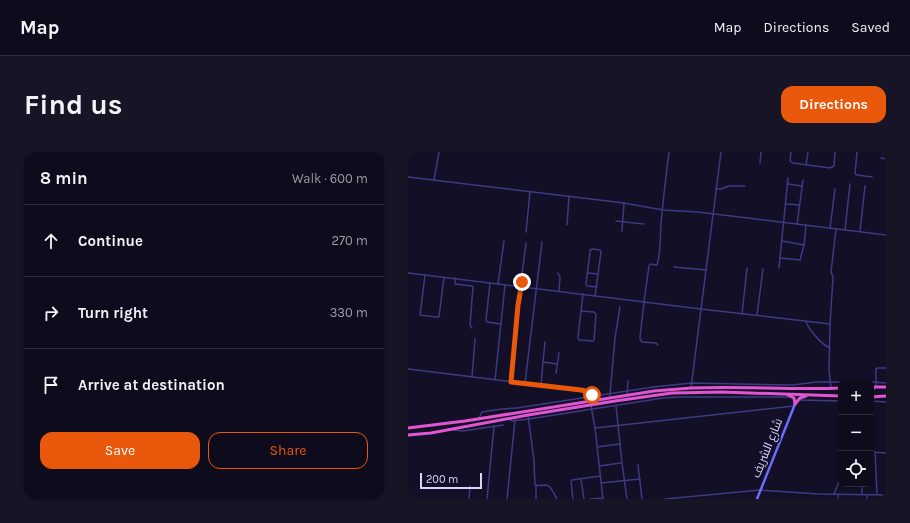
<!DOCTYPE html>
<meta charset="utf-8">
<style>
:root{--surface:#0e0b1c;--page:#171425;--text:#f1f3f6;--muted:#9b9ba3;--line:#2e2b3b;--accent:#ea580c}
body{margin:0;font-family:Karla,Cairo,sans-serif;background:var(--page);color:var(--text)}
.controls{position:absolute;right:12px;bottom:12px;display:grid;overflow:hidden;border-radius:8px;box-shadow:0 1px 3px #0004}
.controls button{width:36px;height:36px;display:grid;place-items:center;padding:0;border:0;border-bottom:1px solid var(--line);background:var(--surface);color:var(--text);font:20px sans-serif}
.scale{position:absolute;left:12px;bottom:10px;width:62px;box-sizing:border-box;padding-left:4px;border:2px solid #d9d4ff;border-top:0;font-size:11px;line-height:14px;white-space:nowrap;color:#d9d4ff;-webkit-text-stroke:3px #130f26;paint-order:stroke}
.stop{position:absolute;width:12px;height:12px;margin:-9px;border:3px solid #ea580c;border-radius:50%;background:#fff}
.stop.end{background:#ea580c;border-color:#fff;box-shadow:0 1px 4px #0008}
.list{margin:0;padding:0;list-style:none}
h2{display:flex;justify-content:space-between;align-items:center;height:52px;margin:0;padding:0 16px;font-size:17px}
h2 small{font-size:13px;font-weight:400;color:var(--muted)}
.list li{display:grid;grid-template-columns:26px 1fr auto;gap:12px;align-items:center;box-sizing:border-box;height:72px;padding:0 16px;border-top:1px solid var(--line)}
.list b{display:block;font-size:15px;white-space:nowrap}
.list em{font-size:13px;font-style:normal;color:var(--muted)}
.actions{display:flex;gap:8px;padding:12px 16px}
.actions a{flex:1;padding:9px 0;border:1px solid var(--accent);border-radius:12px;text-align:center;font-size:14px;color:var(--accent)}
.actions .main{background:var(--accent);color:#fff}
.icon{flex:none;width:22px;height:22px;fill:none;stroke:currentColor;stroke-width:2;stroke-linecap:round;stroke-linejoin:round}
.map{position:relative;flex:none;width:478px;height:347px;overflow:hidden;border-radius:12px}
header{display:flex;align-items:center;gap:24px;box-sizing:border-box;height:56px;padding:0 20px;background:var(--surface);border-bottom:1px solid var(--line)}
header strong{font-size:19px}
nav{display:flex;gap:22px;margin-inline-start:auto;font-size:14px}
.intro{display:flex;align-items:center;justify-content:space-between;box-sizing:border-box;height:96px;padding:0 24px}
h1{margin:0;font-size:28px}
.button{padding:10px 18px;border-radius:12px;background:var(--accent);color:#fff;font-size:14px;font-weight:700}
main{display:flex;gap:24px;padding:0 24px}
aside{flex:1;background:var(--surface);border-radius:12px;box-shadow:0 1px 3px #0004}
.map>svg:first-child{display:block}
.lines{fill:none;stroke-linecap:round;stroke-linejoin:round}
.minor{stroke:#3d3a85;stroke-width:1.5}
.secondary{stroke:#6f6bff;stroke-width:2.5}
.trunk{stroke:#e055d1;stroke-width:3}
.route{stroke:#ea580c;stroke-width:5}
.labels{text-anchor:middle;dominant-baseline:central;stroke-width:3.5;stroke-linejoin:round;paint-order:stroke}
.street-label{font-size:12px;fill:#d9d4ff;stroke:#130f26}
</style>
<header>
<strong>Map</strong>
<nav><a>Map</a><a>Directions</a><a>Saved</a></nav>
</header>
<div class="intro"><h1>Find us</h1><a class="button">Directions</a></div>
<main>
<aside>
<h2>8 min<small>Walk · 600 m</small></h2>
<ul class="list">
<li><svg class="icon" aria-label="ahead" viewBox="0 0 24 24"><path d="M12 20V5M6 11l6-6 6 6"/></svg><div><b>Continue</b></div><em>270 m</em></li>
<li><svg class="icon" aria-label="right" viewBox="0 0 24 24"><path d="M7 20v-9h11M14 6l5 5-5 5"/></svg><div><b>Turn right</b></div><em>330 m</em></li>
<li><svg class="icon" aria-label="arrive" viewBox="0 0 24 24"><path d="M6 21V4h12l-3 4 3 4H6"/></svg><div><b>Arrive at destination</b></div></li>
</ul>
<div class="actions"><a class="main">Save</a><a>Share</a></div>
</aside>
<div class="map">
<svg width="478" height="347" viewBox="0 0 478 347">
<rect width="100%" height="100%" fill="#130f26"/>
<g class="lines">
<g class="minor">
<polyline points="383,0 382,9 385,11 422,16 426,14 427,0"/>
<polyline points="449,0 447,22 449,23 464,25"/>
<polyline points="473,6 478,7"/>
<polyline points="352,11 353,0"/>
<polyline points="398,13 400,0"/>
<polyline points="0,25 216,51 255,58 290,60 478,83"/>
<polyline points="26,28 31,0"/>
<polyline points="380,32 394,34"/>
<polyline points="308,37 313,37 321,34 337,34"/>
<polyline points="378,52 392,53"/>
<polyline points="208,69 236,72"/>
<polyline points="389,72 395,28"/>
<polyline points="159,73 161,44"/>
<polyline points="422,76 427,37"/>
<polyline points="437,78 442,32"/>
<polyline points="214,79 216,51"/>
<polyline points="452,79 457,34"/>
<polyline points="118,80 122,40"/>
<polyline points="374,89 396,93"/>
<polyline points="372,106 392,108 396,93 398,73"/>
<polyline points="266,115 298,118"/>
<polyline points="371,116 380,26"/>
<polyline points="0,121 293,157 422,172"/>
<polyline points="150,121 152,125 151,139"/>
<polyline points="180,121 190,122"/>
<polyline points="17,123 12,163 28,165 31,165 36,125"/>
<polyline points="47,126 47,132 64,134 65,135 62,173 64,176"/>
<polyline points="82,131 78,168 79,170 93,172"/>
<polyline points="90,132 96,89"/>
<polyline points="187,144 193,100 192,98 185,97 182,98 182,100 178,132 179,134 189,135"/>
<polyline points="173,159 186,160 188,162 186,188 185,189 171,188 170,185 175,142"/>
<polyline points="334,162 339,116"/>
<polyline points="349,163 355,117"/>
<path d="M398 170C402 179 413 192 422 196"/>
<path d="M250 193 248 191 234 190 232 187V185L236 150 241 114 242 112 248 113H249C253 100 252 85 253 72 255 48 258 24 261 0"/>
<polyline points="135,210 137,190"/>
<polyline points="0,217 173,238 183,241 185,244 185,248"/>
<polyline points="148,221 151,201"/>
<polyline points="64,225 67,187"/>
<polyline points="87,228 97,133"/>
<polyline points="103,230 110,153 118,91"/>
<polyline points="463,230 478,231"/>
<polyline points="117,231 134,90"/>
<polyline points="133,233 135,210 149,212"/>
<polyline points="468,235 468,217 470,216 478,216"/>
<polyline points="283,236 313,0"/>
<polyline points="423,236 421,218 422,172 425,125 423,120 428,77"/>
<polyline points="219,244 220,229"/>
<polyline points="202,246 202,242 207,186 212,155"/>
<polyline points="391,248 433,249"/>
<polyline points="463,249 478,250"/>
<polyline points="183,254 187,276 195,347"/>
<polyline points="208,254 214,311 219,347"/>
<path d="M120 263 126 309 127 333C131 334 134 333 138 333 144 334 146 342 149 347"/>
<polyline points="71,266 74,260 94,257 109,256 245,235 284,231 385,233 408,230 433,230"/>
<polyline points="101,267 104,269 121,267 255,246 270,245 381,245"/>
<polyline points="187,276 386,254"/>
<polyline points="45,278 55,279 95,273"/>
<polyline points="189,295 212,292"/>
<polyline points="463,300 478,301"/>
<polyline points="467,300 469,342"/>
<polyline points="230,313 234,347"/>
<polyline points="191,314 213,311"/>
<polyline points="173,327 176,347"/>
<polyline points="193,331 232,327"/>
<polyline points="128,334 128,347"/>
<polyline points="426,342 433,325"/>
<polyline points="430,342 430,347"/>
<polyline points="454,342 454,332"/>
<polyline points="61,347 62,334"/>
<polyline points="79,347 86,274"/>
<polyline points="99,347 107,268"/>
<polyline points="165,347 163,329 164,328 192,324"/>
<polyline points="182,347 195,346"/>
<polyline points="257,347 352,338 410,342 478,343"/>
<polyline points="459,347 459,343"/>
</g>
<polyline class="secondary" points="349,347 387,252"/>
<g class="trunk">
<polyline points="463,235 478,235"/>
<polyline points="380,243 386,246 387,252"/>
<polyline points="463,245 478,244"/>
<polyline points="466,245 463,240 464,236 466,236"/>
<polyline points="387,252 392,246 398,244"/>
<path d="M0 276 57 269 246 239C258 238 270 237 283 236 333 234 383 238 433 236"/>
<polyline points="0,283 23,281 120,263 207,249 264,241 314,240 433,244"/>
</g>
</g>
<g class="lines">
<polyline class="route" points="114,130 110,153 103,230 173,238 181,240 184,243"/>
</g>
<g class="labels">
<g class="street-label">
<text transform="translate(359 296) rotate(-68)">شارع الشريف</text>
</g>
</g>
</svg>
<div class="controls">
<button>+</button>
<button>−</button>
<button><svg class="icon" aria-label="locate" viewBox="0 0 24 24"><circle cx="12" cy="12" r="6"/><path d="M12 2v4M12 18v4M2 12h4M18 12h4"/></svg></button>
</div>
<div class="scale">200 m</div>
<div class="stop" style="left:184px;top:243px"></div>
<div class="stop end" style="left:114px;top:130px"></div>
</div>
</main>
